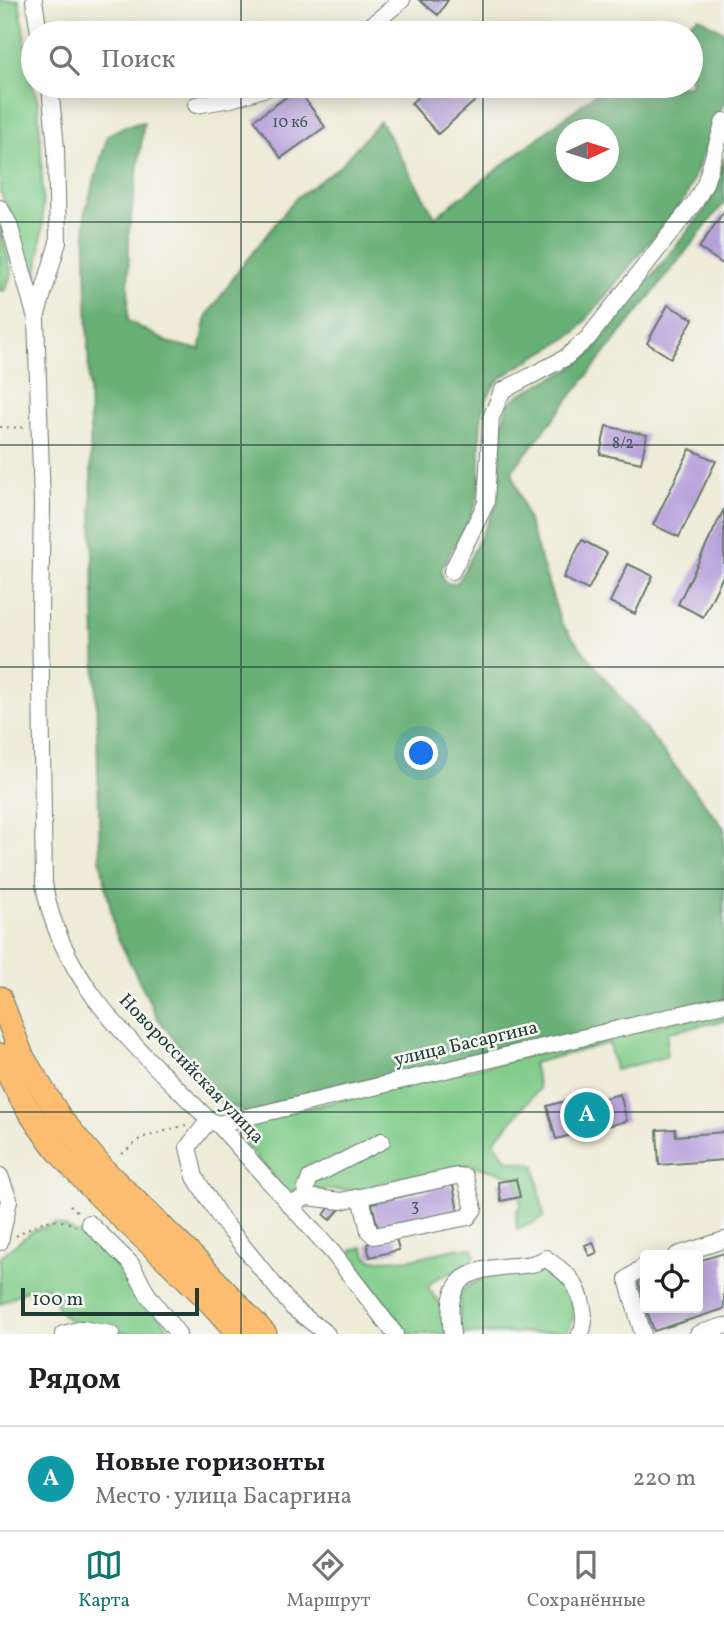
<!DOCTYPE html>
<html lang="ru">
<meta charset="utf-8">
<style>
:root{--surface:#fff;--page:#f2f2f2;--text:#202124;--muted:#757577;--line:#e0e0e0;--accent:#0f766e}
body{margin:0;font-family:Vollkorn,serif;background:var(--page);color:var(--text)}
.controls{position:absolute;right:21px;bottom:21px;display:grid;overflow:hidden;border-radius:7px;box-shadow:0 4px 18px #0003}
.controls button{width:63px;height:63px;display:grid;place-items:center;padding:0;border:0;border-bottom:2px solid var(--line);background:var(--surface);color:var(--text);font:35px sans-serif}
.compass{position:absolute;left:556px;top:119px;width:63px;height:63px;border-radius:50%;background:var(--surface);box-shadow:0 4px 18px #0003;rotate:86deg}
.scale{position:absolute;left:21px;bottom:18px;width:178px;box-sizing:border-box;padding-left:7px;border:4px solid #1f3d34;border-top:0;font-size:19px;line-height:24px;white-space:nowrap;color:#1f3d34;-webkit-text-stroke:5px #f6f6f2;paint-order:stroke}
.you{position:absolute;left:422px;top:754px;width:24px;height:24px;margin:-18px;border:5px solid #fff;border-radius:50%;background:#1a73e8;box-shadow:0 0 0 10px #1a73e833}
.badge{display:grid;place-items:center;width:46px;height:46px;border-radius:50%;background:var(--accent);color:#fff;font-size:23px;font-weight:700}
.pin{position:absolute;translate:-50% -50%;border:4px solid #fff;box-shadow:0 2px 7px #0006}
.list{margin:0;padding:0;list-style:none}
h2{display:flex;justify-content:space-between;align-items:center;height:91px;margin:0;padding:0 28px;font-size:30px}
h2 small{font-size:23px;font-weight:400;color:var(--muted)}
.list li{display:grid;grid-template-columns:46px 1fr auto;gap:21px;align-items:center;box-sizing:border-box;height:105px;padding:0 28px;border-top:2px solid var(--line)}
.list b{display:block;font-size:26px;white-space:nowrap}
.list p{margin:0;font-size:23px;white-space:nowrap;color:var(--muted)}
.list em{font-size:23px;font-style:normal;color:var(--muted)}
.icon{flex:none;width:38px;height:38px;fill:none;stroke:currentColor;stroke-width:2;stroke-linecap:round;stroke-linejoin:round}
.map{position:relative;flex:none;width:724px;height:1334px;overflow:hidden}
.search{position:absolute;background:var(--surface);box-shadow:0 4px 18px #0003;left:21px;right:21px;top:21px;height:77px;display:flex;align-items:center;gap:18px;box-sizing:border-box;padding:0 24px;border-radius:38px;color:var(--muted);font-size:26px}
.sheet{height:196px;background:var(--surface)}
nav{display:flex;justify-content:space-around;align-items:center;box-sizing:border-box;height:98px;border-top:2px solid var(--line);background:var(--surface);font-size:19px;color:var(--muted)}
nav a{display:grid;justify-items:center;gap:4px}
nav .on{color:var(--accent)}
.map>svg:first-child{display:block}
.green{fill:#82cd8b;stroke:#508560;stroke-width:2}
.forest{fill:#69b077;stroke:#447656;stroke-width:2;fill-rule:evenodd}
.building{fill:#b8a1db}
.lines{fill:none;stroke-linecap:round;stroke-linejoin:round}
.minor-casing{stroke:#677a6d;stroke-width:18}
.highway-casing{stroke:#677a6d;stroke-width:25}
.path{stroke:#677a6d;stroke-width:2;stroke-dasharray:2 5;stroke-linecap:butt}
.minor{stroke:#fff;stroke-width:16}
.highway{stroke:#fcbd6f;stroke-width:23}
.grid{fill:none;stroke:#1f3d34;stroke-width:2;stroke-opacity:0.55}
.labels{text-anchor:middle;dominant-baseline:central;stroke-width:5;stroke-linejoin:round;paint-order:stroke}
.number-label{font-size:16px;fill:#45565e}
.street-label{font-size:19px;fill:#1f3d34;stroke:#f6f6f2}
</style>
<div class="map">
<svg width="724" height="1334" viewBox="0 0 724 1334">
<rect width="100%" height="100%" fill="#f6f6f2"/>
<filter id="ink" filterUnits="userSpaceOnUse"><feTurbulence type="fractalNoise" baseFrequency=".0143" numOctaves="2"/><feDisplacementMap in="SourceGraphic" scale="14" xChannelSelector="R" yChannelSelector="G"/><feConvolveMatrix kernelMatrix="1 2 1 2 8 2 1 2 1" color-interpolation-filters="sRGB"/></filter>
<filter id="wash" filterUnits="userSpaceOnUse"><feTurbulence type="fractalNoise" baseFrequency=".00686" numOctaves="4" result="noise"/><feDisplacementMap in="SourceGraphic" scale="28" xChannelSelector="R" yChannelSelector="G"/><feGaussianBlur stdDeviation="1.57" result="paint"/><feColorMatrix in="noise" values="0 0 0 0 0 0 0 0 0 0 0 0 0 0 0 0 0 1.4 0 .05"/><feComposite in="paint" operator="in"/></filter>
<g filter="url(#wash)">
<rect width="100%" height="100%" fill="#eeebd7"/>
<g class="green">
<polygon points="0,0 19,0 30,77 38,102 41,151 43,223 35,294 10,211 0,192"/>
<polygon points="0,226 12,274 4,291 0,291"/>
<polygon points="724,1010 724,1021 668,1032 666,1057 615,1070 609,1043 533,1063 539,1089 494,1141 506,1159 535,1165 544,1217 517,1230 516,1212 521,1205 516,1177 467,1164 370,1189 286,1191 245,1144 246,1127 252,1121"/>
<path d="M54 1224C69 1225 76 1239 91 1234L126 1267 172 1334H133L69 1320 59 1311 48 1288 43 1286 30 1288 0 1304V1257L33 1231Z"/>
<path d="M363 1247 367 1257 372 1260 411 1259 459 1248H473L475 1255C467 1276 436 1270 428 1288L440 1303 447 1334H409L350 1255 352 1250Z"/>
<path d="M536 1271C563 1272 586 1309 566 1332L459 1334 460 1294C480 1272 508 1273 536 1271Z"/>
</g>
<path class="forest" d="M699 17 724 32V102L686 197 576 332C557 347 510 368 498 381 468 414 487 463 476 502 469 525 452 548 441 570L444 581 449 584 458 582 497 504 502 424 508 404 520 394 569 370 592 352 703 212 716 191 724 156V203L512 471 561 623 724 828V1002L253 1115 222 1103 157 1017 116 934 100 858 85 212 108 135 125 126 144 122 129 231 128 321 167 342 200 350 207 316 241 267 295 199 340 166 380 121 435 217 606 86H691V33H675ZM566 130H608V172H566Z"/>
<g id="blocks">
<g class="building">
<polygon points="419,0 448,0 438,15"/>
<polygon points="430,86 461,86 475,101 438,134 411,103"/>
<polygon points="298,89 325,127 281,158 254,120"/>
<polygon points="724,211 724,262 723,264 699,248"/>
<polygon points="668,305 693,319 671,358 647,343"/>
<polygon points="606,426 647,435 641,463 600,454"/>
<polygon points="690,449 716,461 679,537 653,525"/>
<polygon points="724,509 724,574 703,617 678,604"/>
<polygon points="582,540 607,553 588,590 563,578"/>
<polygon points="628,564 653,576 635,614 610,602"/>
<polygon points="620,1094 627,1121 556,1139 547,1106 565,1101 567,1108"/>
<polygon points="675,1129 676,1136 724,1132 724,1160 659,1165 657,1130"/>
<polygon points="516,1179 520,1197 501,1201 498,1182"/>
<polygon points="453,1185 458,1211 378,1229 372,1203"/>
<polygon points="332,1204 339,1210 330,1220 324,1215"/>
<polygon points="396,1238 399,1250 370,1257 367,1244"/>
<polygon points="593,1242 597,1253 589,1256 585,1245"/>
<polygon points="724,1253 724,1309 654,1331 646,1308 698,1308 698,1261"/>
<polygon points="645,1278 645,1303 638,1280"/>
</g>
</g>
</g>
<g filter="url(#ink)">
<use href="#blocks" fill-opacity="0" stroke="#677a6d" stroke-width="2"/>
<g class="lines">
<defs>
<g id="minor">
<polyline points="34,0 39,33"/>
<polyline points="362,33 402,0"/>
<path d="M50 86 56 148 58 242 36 318 42 504 40 614 44 884C60 984 141 1051 209 1120L218 1124 333 1253 395 1334"/>
<polyline points="196,105 231,99 273,86"/>
<polyline points="0,208 9,224 36,318"/>
<polyline points="452,571 486,503 491,418 502,391 565,358 588,338 695,202 705,184 724,121"/>
<polyline points="209,1120 188,1147 195,1177 221,1219 293,1308 327,1334"/>
<polyline points="218,1124 724,1004"/>
<polyline points="0,1176 9,1200 0,1242"/>
<polyline points="307,1197 306,1189 310,1178 382,1141"/>
<polyline points="289,1205 307,1197 341,1201 457,1176 465,1177 474,1209 468,1217 374,1236 369,1231 361,1197"/>
<polyline points="89,1223 131,1264 148,1295 178,1334"/>
<polyline points="677,1255 724,1240"/>
<polyline points="63,1334 82,1329 111,1334"/>
<path d="M452 1334C445 1280 461 1270 513 1266 525 1265 536 1265 546 1258 554 1265 566 1272 572 1281 581 1293 589 1321 580 1334"/>
<polyline points="643,1334 627,1279 645,1265"/>
<polyline points="698,1334 724,1326"/>
</g>
<g id="highway">
<polyline points="0,998 22,1056 61,1119 105,1171 201,1265 265,1334"/>
<path d="M0 1055C38 1152 120 1213 191 1283 208 1299 223 1317 239 1334"/>
</g>
</defs>
<use href="#minor" class="minor-casing"/>
<use href="#highway" class="highway-casing"/>
<g class="path">
<polyline points="0,427 27,428"/>
<polyline points="122,1154 141,1138 186,1125"/>
<polyline points="70,1205 80,1214"/>
<path d="M16 1236C36 1223 54 1214 75 1226"/>
</g>
<use href="#minor" class="minor"/>
<use href="#highway" class="highway"/>
</g>
</g>
<path class="grid" d="M241 0V33M483 0V33M241 86V1334M483 86V1334M0 222H724M0 445H724M0 667H724M0 889H724M0 1112H724"/>
<g class="labels">
<g class="number-label">
<text x="290" y="123">10 к6</text>
<text x="623" y="444">8/2</text>
<text x="415" y="1207">3</text>
</g>
<g class="street-label">
<text transform="translate(466 1044) rotate(-13)">улица Басаргина</text>
<text transform="translate(191 1069) rotate(46)">Новороссийская улица</text>
</g>
</g>
</svg>
<div class="controls">
<button><svg class="icon" aria-label="locate" viewBox="0 0 24 24"><circle cx="12" cy="12" r="6"/><path d="M12 2v4M12 18v4M2 12h4M18 12h4"/></svg></button>
</div>
<svg class="compass" viewBox="-18 -18 36 36"><path d="M0-13l5 13h-10z" fill="#e53935"/><path d="M0 13l5-13h-10z" fill="#757577"/></svg>
<div class="scale">100 m</div>
<div class="you"></div>
<div class="pin badge" style="left:587px;top:1115px;background:#0f9aa8">A</div>
<div class="search"><svg class="icon" aria-label="search" viewBox="0 0 24 24"><circle cx="10" cy="10" r="6"/><path d="M15 15l6 6"/></svg>Поиск</div>
</div>
<section class="sheet">
<h2>Рядом<small></small></h2>
<ul class="list">
<li><span class="badge" style="background:#0f9aa8">A</span><div><b>Новые горизонты</b><p>Место · улица Басаргина</p></div><em>220 m</em></li>
</ul>
</section>
<nav>
<a class="on"><svg class="icon" aria-label="map" viewBox="0 0 24 24"><path d="M3 6l6-2 6 2 6-2v14l-6 2-6-2-6 2zM9 4v14M15 6v14"/></svg>Карта</a>
<a><svg class="icon" aria-label="directions" viewBox="0 0 24 24"><path d="M12 3l9 9-9 9-9-9zM9 14v-3h6M13 9l2 2-2 2"/></svg>Маршрут</a>
<a><svg class="icon" aria-label="saved" viewBox="0 0 24 24"><path d="M7 4h10v16l-5-4-5 4z"/></svg>Сохранённые</a>
</nav>
